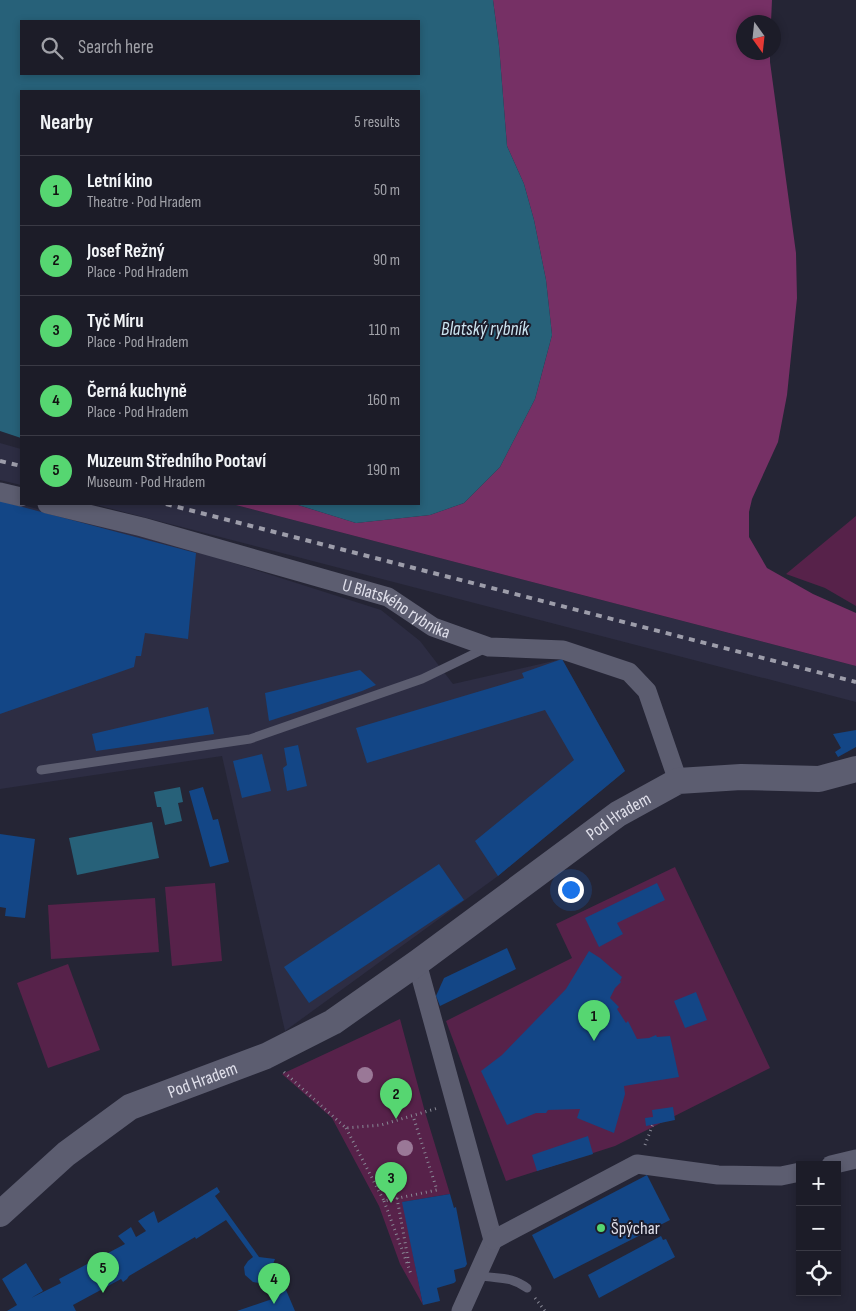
<!DOCTYPE html>
<meta charset="utf-8">
<style>
:root{--surface:#1c1c28;--page:#252530;--text:#f1f3f6;--muted:#a0a1a8;--line:#3a3a45;--accent:#56d671}
body{margin:0;font-family:"Sofia Sans Condensed",sans-serif;background:var(--page);color:var(--text)}
.controls{position:absolute;right:15px;bottom:15px;display:grid;overflow:hidden;border-radius:0px;box-shadow:0 2px 8px #0003}
.controls button{width:45px;height:45px;display:grid;place-items:center;padding:0;border:0;border-bottom:1px solid var(--line);background:var(--surface);color:var(--text);font:25px sans-serif}
.compass{position:absolute;left:736px;top:15px;width:45px;height:45px;border-radius:50%;background:var(--surface);box-shadow:0 2px 8px #0003;rotate:165deg}
.you{position:absolute;left:570px;top:889px;width:18px;height:18px;margin:-12px;border:4px solid #fff;border-radius:50%;background:#1a73e8;box-shadow:0 0 0 8px #1a73e833}
.badge{display:grid;place-items:center;width:32px;height:32px;border-radius:50%;background:var(--accent);color:#111;font-size:16px;font-weight:700}
.pin{position:absolute;translate:-50% -41px;filter:drop-shadow(0 1px 2px #0008)}
.pin::after{content:'';position:absolute;top:26px;width:18px;height:15px;background:inherit;clip-path:polygon(0 0,100% 0,50% 100%)}
.list{margin:0;padding:0;list-style:none}
h2{display:flex;justify-content:space-between;align-items:center;height:65px;margin:0;padding:0 20px;font-size:21px}
h2 small{font-size:16px;font-weight:400;color:var(--muted)}
.list li{display:grid;grid-template-columns:32px 1fr auto;gap:15px;align-items:center;box-sizing:border-box;height:70px;padding:0 20px;border-top:1px solid var(--line)}
.list b{display:block;font-size:19px;white-space:nowrap}
.list p{margin:0;font-size:16px;white-space:nowrap;color:var(--muted)}
.list em{font-size:16px;font-style:normal;color:var(--muted)}
.icon{flex:none;width:28px;height:28px;fill:none;stroke:currentColor;stroke-width:2;stroke-linecap:round;stroke-linejoin:round}
.map{position:relative;flex:none;width:856px;height:1311px;overflow:hidden}
.search{position:absolute;background:var(--surface);box-shadow:0 2px 8px #0003;left:20px;top:20px;width:400px;height:55px;display:flex;align-items:center;gap:12px;box-sizing:border-box;padding:0 18px;border-radius:0px;color:var(--muted);font-size:19px}
.panel{position:absolute;background:var(--surface);box-shadow:0 2px 8px #0003;left:20px;top:90px;width:400px;height:415px;border-radius:0px}
.map>svg:first-child{display:block}
.built{fill:#2d2d43}
.green{fill:#57224a}
.forest{fill:#763065}
.water{fill:#276179;fill-rule:evenodd}
.building{fill:#134686}
.lines{fill:none;stroke-linecap:round;stroke-linejoin:round}
.path{stroke:#898996;stroke-width:3;stroke-dasharray:1 4;stroke-linecap:butt}
.lane{stroke:#5c5d70;stroke-width:9}
.street{stroke:#5c5d70;stroke-width:19}
.secondary{stroke:#5c5d70;stroke-width:26}
.rail{stroke:#9d9daa;stroke-width:4;stroke-dasharray:6 6;stroke-linecap:butt}
.tree{fill:#9a7897}
.poi-dot{fill:#56d671;stroke:#1c1c2b;stroke-width:2}
.labels{text-anchor:middle;dominant-baseline:central;stroke-width:4;stroke-linejoin:round;paint-order:stroke}
.street-label{font-size:18px;fill:#e0e0eb;stroke:#1c1c2b}
.poi-label{font-size:18px;fill:#e0e0eb;stroke:#1c1c2b;text-anchor:start}
.water-label{font-size:19px;font-style:italic;fill:#cde5f1;stroke:#1c1c2b}
</style>
<div class="map">
<svg width="856" height="1311" viewBox="0 0 856 1311">
<rect width="100%" height="100%" fill="#252535"/>
<g class="built">
<polygon points="0,443 21,449 21,485 0,480"/>
<polygon points="0,499 199,552 381,610 420,641 453,684 562,659 625,771 498,876 285,1031 222,756 0,789"/>
<polygon points="93,504 232,504 856,666 856,702"/>
</g>
<g class="green">
<polygon points="856,516 856,606 825,588 786,574"/>
<polygon points="675,867 770,1068 615,1146 506,1181 446,1021 572,958 556,924"/>
<polygon points="215,883 222,961 172,966 165,887"/>
<polygon points="155,898 159,952 51,959 48,905"/>
<polygon points="68,964 100,1050 48,1068 17,983"/>
<polygon points="400,1019 425,1112 450,1194 403,1202 423,1305 400,1264 379,1206 332,1118 282,1074"/>
</g>
<polygon class="forest" points="493,0 772,0 771,22 744,22 744,52 770,53 770,62 796,253 797,298 787,395 778,442 752,499 749,512 749,537 767,568 813,594 856,613 856,666 232,504 295,504 356,523 430,515 464,503 500,467 535,399 552,335 546,280 534,220 524,184 507,146 499,46"/>
<g class="water">
<path d="M0 0H493L499 46 507 146 524 184 534 220 546 280 552 335 535 399 500 467 464 503 430 515 356 523 295 504H419V91H21V438L0 431ZM21 21H419V74H21Z"/>
<polygon points="180,787 183,802 178,803 182,821 165,825 161,807 157,807 154,792"/>
<polygon points="152,822 159,858 77,875 69,838"/>
</g>
<g class="building">
<polygon points="0,501 196,553 188,639 145,633 141,656 136,656 134,667 0,714"/>
<polygon points="562,659 625,771 498,876 475,841 574,760 545,710 367,763 356,728 524,678 522,673"/>
<polygon points="360,670 376,685 362,691 269,721 265,693"/>
<polygon points="208,707 214,734 96,751 92,734"/>
<polygon points="856,730 856,747 838,757 835,752 841,748 833,734"/>
<polygon points="298,745 307,786 287,791 283,768 287,765 284,748"/>
<polygon points="262,754 271,791 242,798 233,761"/>
<polygon points="203,787 213,820 218,819 229,862 210,867 189,791"/>
<polygon points="0,834 35,839 25,918 5,916 6,908 0,907"/>
<polygon points="439,864 464,900 309,1003 284,967"/>
<polygon points="657,883 665,900 617,923 623,934 599,947 585,918"/>
<polygon points="507,948 516,969 440,1006 436,996 444,978"/>
<polygon points="589,951 600,958 622,977 620,981 621,982 615,988 610,998 619,1007 617,1009 626,1023 628,1021 637,1039 649,1038 656,1035 657,1037 670,1036 679,1077 624,1086 625,1094 614,1133 577,1118 580,1109 548,1110 546,1113 536,1113 507,1125 481,1071 502,1055 566,989"/>
<polygon points="696,992 707,1020 685,1028 674,1001"/>
<polygon points="673,1107 675,1120 646,1126 645,1118 653,1117 652,1110"/>
<polygon points="588,1136 593,1154 537,1171 532,1155"/>
<polygon points="647,1175 670,1220 554,1279 532,1235"/>
<polygon points="217,1187 220,1192 215,1196 259,1257 275,1259 270,1272 282,1291 286,1290 295,1311 237,1311 278,1297 267,1279 260,1283 253,1282 245,1275 244,1267 248,1261 253,1257 226,1220 196,1239 195,1237 129,1276 127,1279 123,1282 121,1279 73,1305 76,1311 7,1311 17,1305 2,1279 26,1263 43,1291 31,1298 61,1283 59,1279 125,1244 118,1236 131,1227 136,1237 146,1231 138,1221 154,1211 158,1223"/>
<polygon points="450,1194 454,1208 456,1207 467,1264 465,1267 454,1270 456,1281 454,1283 437,1288 440,1301 423,1305 402,1202"/>
<polygon points="661,1236 663,1240 666,1239 675,1257 599,1298 588,1275"/>
</g>
<g class="lines">
<g class="path">
<polyline points="284,1072 346,1128 381,1125 438,1108"/>
<polyline points="346,1128 384,1201 437,1190 413,1116"/>
<polyline points="645,1145 653,1124"/>
<polyline points="397,1198 409,1264"/>
<polyline points="384,1201 411,1274"/>
<polyline points="535,1298 545,1311"/>
</g>
<g class="lane">
<polyline points="41,770 250,739 422,679 486,648"/>
<path d="M478 1275C498 1280 510 1275 527 1288"/>
</g>
<g class="street">
<polyline points="0,492 21,497"/>
<path id="s1" d="M47 504 142 527 388 597 433 627 489 647 563 650 629 672 647 691 678 781"/>
<polyline points="417,963 493,1240 461,1311"/>
<polyline points="831,1165 856,1159"/>
<polyline points="493,1240 637,1164 718,1175 781,1176 800,1172"/>
</g>
<path class="secondary" id="s2" d="M0 1214 66 1154 130 1107 266 1056 333 1022 417 963 618 814 678 781 741 777 819 779 856 769"/>
<g class="rail">
<polyline points="0,461 21,466"/>
<polyline points="166,504 856,682"/>
</g>
</g>
<g class="tree">
<circle cx="365" cy="1075" r="8"/>
<circle cx="405" cy="1148" r="8"/>
</g>
<circle class="poi-dot" cx="601" cy="1228" r="5"/>
<g class="labels">
<g class="street-label">
<text stroke="none"><textPath href="#s1" startOffset="366">U Blatského rybníka</textPath></text>
<text stroke="none"><textPath href="#s2" startOffset="741">Pod Hradem</textPath></text>
<text stroke="none"><textPath href="#s2" startOffset="246">Pod Hradem</textPath></text>
</g>
<g class="poi-label">
<text x="611" y="1228">Špýchar</text>
</g>
<g class="water-label">
<text x="485" y="329">Blatský rybník</text>
</g>
</g>
</svg>
<div class="controls">
<button>+</button>
<button>−</button>
<button><svg class="icon" aria-label="locate" viewBox="0 0 24 24"><circle cx="12" cy="12" r="6"/><path d="M12 2v4M12 18v4M2 12h4M18 12h4"/></svg></button>
</div>
<svg class="compass" viewBox="-18 -18 36 36"><path d="M0-13l5 13h-10z" fill="#e53935"/><path d="M0 13l5-13h-10z" fill="#a0a1a8"/></svg>
<div class="you"></div>
<div class="pin badge" style="left:594px;top:1041px">1</div>
<div class="pin badge" style="left:396px;top:1119px">2</div>
<div class="pin badge" style="left:391px;top:1203px">3</div>
<div class="pin badge" style="left:274px;top:1304px">4</div>
<div class="pin badge" style="left:103px;top:1293px">5</div>
<div class="search"><svg class="icon" aria-label="search" viewBox="0 0 24 24"><circle cx="10" cy="10" r="6"/><path d="M15 15l6 6"/></svg>Search here</div>
<section class="panel">
<h2>Nearby<small>5 results</small></h2>
<ul class="list">
<li><span class="badge">1</span><div><b>Letní kino</b><p>Theatre · Pod Hradem</p></div><em>50 m</em></li>
<li><span class="badge">2</span><div><b>Josef Režný</b><p>Place · Pod Hradem</p></div><em>90 m</em></li>
<li><span class="badge">3</span><div><b>Tyč Míru</b><p>Place · Pod Hradem</p></div><em>110 m</em></li>
<li><span class="badge">4</span><div><b>Černá kuchyně</b><p>Place · Pod Hradem</p></div><em>160 m</em></li>
<li><span class="badge">5</span><div><b>Muzeum Středního Pootaví</b><p>Museum · Pod Hradem</p></div><em>190 m</em></li>
</ul>
</section>
</div>
